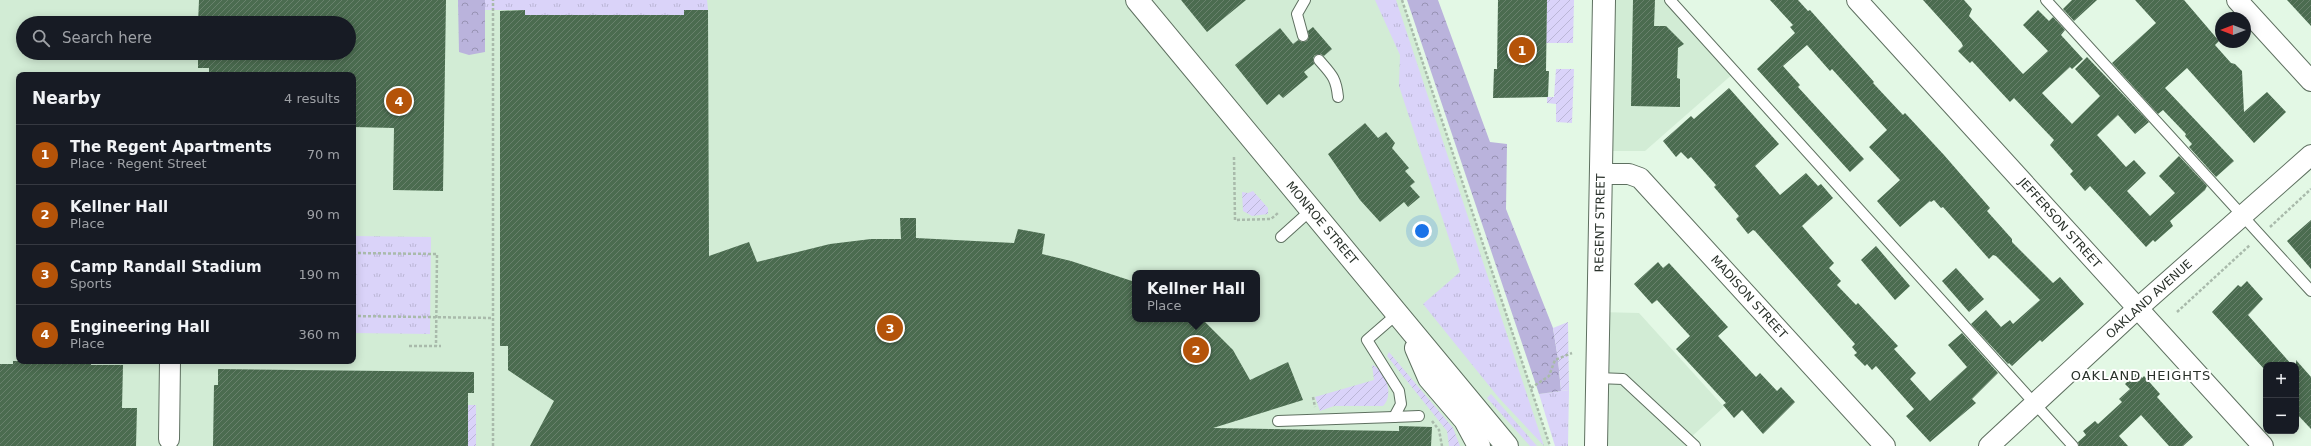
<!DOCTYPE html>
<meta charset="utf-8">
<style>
:root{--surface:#171b24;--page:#20242c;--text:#f1f3f6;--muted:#9ea1a6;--line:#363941;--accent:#b45309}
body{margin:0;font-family:"DejaVu Sans",sans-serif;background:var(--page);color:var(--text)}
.controls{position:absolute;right:12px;bottom:12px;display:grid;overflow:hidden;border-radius:8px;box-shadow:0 2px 10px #0003}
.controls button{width:36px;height:36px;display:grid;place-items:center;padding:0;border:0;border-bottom:1px solid var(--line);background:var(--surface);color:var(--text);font:20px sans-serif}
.compass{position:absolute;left:2215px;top:12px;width:36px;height:36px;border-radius:50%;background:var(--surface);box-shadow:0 2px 10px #0003;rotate:270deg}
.you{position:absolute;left:1422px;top:231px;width:14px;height:14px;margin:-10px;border:3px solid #fff;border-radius:50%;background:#1a73e8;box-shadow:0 0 0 6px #1a73e833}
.badge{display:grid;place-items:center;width:26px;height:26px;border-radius:50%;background:var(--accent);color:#fff;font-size:13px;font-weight:700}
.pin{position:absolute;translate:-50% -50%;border:2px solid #fff;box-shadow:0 1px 4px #0006}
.popup{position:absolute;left:1132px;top:270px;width:128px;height:52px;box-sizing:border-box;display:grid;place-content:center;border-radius:8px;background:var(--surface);filter:drop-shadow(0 1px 3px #0005);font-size:13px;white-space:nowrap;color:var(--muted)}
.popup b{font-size:15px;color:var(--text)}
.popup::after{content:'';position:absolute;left:50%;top:100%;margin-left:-8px;border:8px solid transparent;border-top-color:var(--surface)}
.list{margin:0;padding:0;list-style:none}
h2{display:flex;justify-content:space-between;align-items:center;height:52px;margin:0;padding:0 16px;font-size:17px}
h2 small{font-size:13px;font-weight:400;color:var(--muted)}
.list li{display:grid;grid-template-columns:26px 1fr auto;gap:12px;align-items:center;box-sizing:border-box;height:60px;padding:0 16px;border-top:1px solid var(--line)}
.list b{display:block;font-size:15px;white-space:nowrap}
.list p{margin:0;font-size:13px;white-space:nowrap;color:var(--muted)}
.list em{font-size:13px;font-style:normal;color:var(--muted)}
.icon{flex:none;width:22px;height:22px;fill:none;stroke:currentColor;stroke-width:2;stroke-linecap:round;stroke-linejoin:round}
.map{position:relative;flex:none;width:2311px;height:446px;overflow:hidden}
.search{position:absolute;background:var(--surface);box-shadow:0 2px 10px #0003;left:16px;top:16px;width:340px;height:44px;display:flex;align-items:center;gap:10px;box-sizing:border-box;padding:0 14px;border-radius:22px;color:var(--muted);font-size:15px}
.panel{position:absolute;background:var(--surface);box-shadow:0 2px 10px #0003;left:16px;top:72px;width:340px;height:292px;border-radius:8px}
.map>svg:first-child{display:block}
.built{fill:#d2ecd5;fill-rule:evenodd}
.grass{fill:url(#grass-tufts)}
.forest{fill:url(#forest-crowns)}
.garden{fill:url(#garden-furrows)}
.building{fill:url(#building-hatch)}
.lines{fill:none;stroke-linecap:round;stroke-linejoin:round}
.lane-casing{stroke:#5e7060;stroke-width:12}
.street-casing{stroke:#5e7060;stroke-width:22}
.secondary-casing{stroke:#5e7060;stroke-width:24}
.path{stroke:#a9baab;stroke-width:2.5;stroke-dasharray:3 2;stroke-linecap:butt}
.lane{stroke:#fff;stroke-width:10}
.street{stroke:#fff;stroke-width:20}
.secondary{stroke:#fff;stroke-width:22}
.labels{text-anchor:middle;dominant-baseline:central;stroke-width:4;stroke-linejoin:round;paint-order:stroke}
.street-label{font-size:12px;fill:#29312a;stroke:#fff}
.neighbourhood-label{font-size:13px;letter-spacing:1px;fill:#29312a;stroke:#fff}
</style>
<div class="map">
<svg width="2311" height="446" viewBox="0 0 2311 446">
<defs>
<pattern id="grass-tufts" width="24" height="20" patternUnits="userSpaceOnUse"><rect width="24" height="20" fill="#dad3f9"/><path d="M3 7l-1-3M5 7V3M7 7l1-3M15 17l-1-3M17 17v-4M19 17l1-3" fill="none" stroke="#bbb6d6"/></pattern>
<pattern id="forest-crowns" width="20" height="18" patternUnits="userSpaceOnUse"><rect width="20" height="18" fill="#bab3dc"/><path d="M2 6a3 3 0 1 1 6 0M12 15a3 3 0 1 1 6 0" fill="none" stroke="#9792b3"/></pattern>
<pattern id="garden-furrows" width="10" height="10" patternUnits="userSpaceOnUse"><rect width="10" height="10" fill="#dad3f9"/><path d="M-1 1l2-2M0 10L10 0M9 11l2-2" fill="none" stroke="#bbb6d6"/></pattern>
<pattern id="building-hatch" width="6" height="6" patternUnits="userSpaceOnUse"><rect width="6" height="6" fill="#4b6c50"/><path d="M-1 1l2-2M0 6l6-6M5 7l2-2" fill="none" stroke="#68816c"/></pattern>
</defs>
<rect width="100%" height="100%" fill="#e3f8e5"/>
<g class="built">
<path d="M0 0H1402L1550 446H1507L1407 326 1479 446H0ZM23 23H349V53H23ZM19 75H353V361H19ZM1135 273H1257V319H1135Z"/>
<polygon points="1604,0 1670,0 1735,72 1645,151 1601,151"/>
<polygon points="1599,312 1639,313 1724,407 1689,439 1694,446 1596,446"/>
</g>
<g class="grass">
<polygon points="458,0 733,0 707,0 708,10 684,10 684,15 525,15 525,10 458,10"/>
<polygon points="1375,0 1396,0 1544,446 1499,398 1423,304 1460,272 1399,86 1400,55"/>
<polygon points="353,236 431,237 430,334 353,333"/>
<polygon points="1569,390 1568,446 1555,446 1539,394"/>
<polygon points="1491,394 1537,446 1530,446 1487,398"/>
</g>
<g class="forest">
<polygon points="458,0 485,0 485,52 469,55 459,52"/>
<polygon points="1407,0 1438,0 1490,142 1507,144 1506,209 1553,328 1558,359 1561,391 1539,394"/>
</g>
<g class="garden">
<polygon points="1547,0 1574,0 1573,43 1546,43"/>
<polygon points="1556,69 1574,69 1572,123 1556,122 1556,104 1547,103 1547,97 1554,97"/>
<polygon points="1253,191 1268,208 1268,214 1252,216 1243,211 1242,192 1248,193"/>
<polygon points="1568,322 1569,390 1561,391 1558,359 1553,328"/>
<polygon points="1389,352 1453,428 1460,446 1449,446 1447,431 1387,356"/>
<path d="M1372 365C1385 369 1395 395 1383 406H1334L1320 411 1315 397 1374 380Z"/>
<rect x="468" y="405" width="8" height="41"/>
</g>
<g class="building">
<polygon points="199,0 446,0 443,191 393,190 394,128 353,127 353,75 209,75 209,68 198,68 198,53 349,53 349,23 198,23"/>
<polygon points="1181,0 1246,0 1207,32"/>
<polygon points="1498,0 1547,0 1546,71 1549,71 1548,97 1493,98 1494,69 1497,69"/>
<polygon points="1633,0 1655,0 1654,26 1666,26 1684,44 1678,48 1677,78 1680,79 1680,107 1631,106"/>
<polygon points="1770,0 1798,0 1808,11 1810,10 1874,82 1873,83 1903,115 1905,113 1944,155 1990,208 1987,211 2012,239 2012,242 2053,283 2060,277 2084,304 2042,342 2040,340 2012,366 2009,363 2008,364 1971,324 1986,310 2001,327 2010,320 2013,324 2040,300 1996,256 1993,255 1989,259 1943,207 1941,208 1934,200 1931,202 1930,201 1900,227 1877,201 1900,180 1869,147 1887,130 1832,69 1830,71 1807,45 1783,66 1800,85 1798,87 1864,159 1850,172 1784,99 1757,69 1795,33 1790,27 1793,25"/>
<polygon points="1923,0 1964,0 1972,9 1969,16 2023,74 2048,51 2023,25 2038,10 2049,21 2053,17 2065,30 2061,35 2083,59 2072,69 2070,67 2042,93 2072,124 2100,96 2075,69 2087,57 2149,122 2135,134 2118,115 2097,135 2126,167 2134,160 2146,173 2127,191 2150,216 2175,193 2159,176 2179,156 2207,186 2205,190 2170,221 2173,226 2155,242 2153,240 2146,247 2090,186 2085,191 2070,174 2073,171 2050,145 2054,140 2014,98 2010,102 1972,61 1970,63 1958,51 1963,46 1961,42"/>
<polygon points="2072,0 2097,0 2074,21 2063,9"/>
<polygon points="2135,0 2184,0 2219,41 2215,45 2231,63 2235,64 2242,71 2244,112 2267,92 2286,112 2254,143 2187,68 2165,88 2234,161 2216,177 2189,147 2192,144 2185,136 2186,134 2163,110 2158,114 2112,63 2156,23"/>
<polygon points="2287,0 2311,0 2311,26"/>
<polygon points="525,10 525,15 684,15 684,10 708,10 709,256 749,242 757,262 830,244 871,239 901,239 900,218 916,218 916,238 1014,243 1018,229 1045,234 1042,254 1071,261 1135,282 1135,319 1202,319 1233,350 1250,380 1288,362 1303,400 1213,428 1399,431 1399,426 1432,427 1431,446 530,446 554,401 508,370 508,346 500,346 500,11"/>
<polygon points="1313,27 1332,49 1324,56 1321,54 1315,55 1313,58 1314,64 1304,72 1308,77 1283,98 1279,94 1267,105 1235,65 1280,28 1293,44 1298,40 1302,42 1307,41 1309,37 1308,31"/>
<polygon points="1729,88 1779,144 1755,166 1780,195 1806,173 1818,186 1821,184 1833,198 1802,226 1834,263 1829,268 1841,281 1837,285 1856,305 1858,303 1898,346 1894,349 1916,373 1910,379 1930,401 1967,367 1948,345 1962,333 1998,373 1972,399 1976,403 1930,442 1906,416 1914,409 1876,366 1872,370 1867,364 1865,366 1854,355 1857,353 1852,347 1855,344 1755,231 1753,230 1748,234 1736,219 1739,216 1714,187 1716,185 1691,157 1688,159 1681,152 1676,157 1663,141 1691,116 1694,119"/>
<polygon points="1365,123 1378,138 1386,132 1395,143 1392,148 1409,168 1405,171 1415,182 1410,186 1420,197 1408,207 1404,202 1380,222 1360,200 1328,154"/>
<polygon points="2311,220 2311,269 2287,241"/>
<polygon points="1876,246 1910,286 1895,300 1861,260"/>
<polygon points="1658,262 1663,268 1669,263 1728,327 1718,336 1756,377 1760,373 1777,391 1781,387 1795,402 1763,434 1742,410 1734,418 1723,405 1726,403 1676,349 1690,336 1657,300 1652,304 1634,284"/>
<polygon points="1956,268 1984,299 1969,312 1942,281"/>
<polygon points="2247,281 2263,299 2248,315 2292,365 2266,365 2266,371 2212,312 2238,285 2241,287"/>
<polygon points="2296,360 2311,377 2311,429 2296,413"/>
<polygon points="13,361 91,361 91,365 123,365 122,408 137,408 136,446 0,446 0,364 13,364"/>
<polygon points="218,369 474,372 474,393 468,393 468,446 213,446 214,385 218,385"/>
<polygon points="2137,372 2142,378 2144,376 2160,394 2157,397 2193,437 2183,446 2169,446 2141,415 2119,436 2128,446 2079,446 2078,442 2086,435 2083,431 2095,421 2098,424 2122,402 2119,399 2130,389 2125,384"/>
</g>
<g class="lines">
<defs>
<g id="lane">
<polyline points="1670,0 2073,446"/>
<polyline points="2046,0 2311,291"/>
<polyline points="1303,36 1297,14 1305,0"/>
<path d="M1319 60C1331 74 1336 77 1338 97"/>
<polyline points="1281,237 1311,210"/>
<polyline points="1397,314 1367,340 1399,391 1401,404 1394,417 1419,416"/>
<polyline points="1597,378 1623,379 1695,446"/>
<polyline points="1278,421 1394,417"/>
</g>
<g id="street">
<polyline points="1857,0 2263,446"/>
<polyline points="2237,0 2311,81"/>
<polyline points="1601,174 1629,174 1640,178 1885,446"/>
<polyline points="169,439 170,361"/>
<polyline points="1989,446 2138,308 2311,155"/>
</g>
<g id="secondary">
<polyline points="1137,0 1507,446"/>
<polyline points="1416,348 1429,378 1465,420 1479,446"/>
<polyline points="1596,446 1604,0"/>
</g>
</defs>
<use href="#lane" class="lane-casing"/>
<use href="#street" class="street-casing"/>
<use href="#secondary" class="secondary-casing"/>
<g class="path">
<polyline points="1402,0 1550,446"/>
<polyline points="1234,157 1235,220 1271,219 1278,213"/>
<polyline points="2270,227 2311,189"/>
<polyline points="353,253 437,254 436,346"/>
<polyline points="2177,312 2250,245"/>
<polyline points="353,316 493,318"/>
<polyline points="409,346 441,346"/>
<polyline points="1531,388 1549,376 1555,360 1572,353"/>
<polyline points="1313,397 1315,407"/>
<polyline points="1432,421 1439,430 1442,446"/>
<polyline points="493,446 493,0"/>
</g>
<use href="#lane" class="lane"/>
<use href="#street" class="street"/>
<use href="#secondary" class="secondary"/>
</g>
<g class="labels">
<g class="street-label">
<text transform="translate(1322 223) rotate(50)">MONROE STREET</text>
<text transform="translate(1600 223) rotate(-89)">REGENT STREET</text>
<text transform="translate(2060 223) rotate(48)">JEFFERSON STREET</text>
<text transform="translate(1749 297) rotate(48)">MADISON STREET</text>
<text transform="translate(2149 299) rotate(-42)">OAKLAND AVENUE</text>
</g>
<g class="neighbourhood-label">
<text x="2141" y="375">OAKLAND HEIGHTS</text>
</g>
</g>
</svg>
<div class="controls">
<button>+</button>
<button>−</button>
</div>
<svg class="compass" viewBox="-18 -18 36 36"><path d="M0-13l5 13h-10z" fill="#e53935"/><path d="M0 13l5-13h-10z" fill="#9ea1a6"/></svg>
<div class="you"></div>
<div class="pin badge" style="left:1522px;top:50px">1</div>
<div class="pin badge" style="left:1196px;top:350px">2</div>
<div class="popup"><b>Kellner Hall</b>Place</div>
<div class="pin badge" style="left:890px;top:328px">3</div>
<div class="pin badge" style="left:399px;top:101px">4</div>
<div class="search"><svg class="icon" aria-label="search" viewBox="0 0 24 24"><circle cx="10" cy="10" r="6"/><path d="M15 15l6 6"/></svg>Search here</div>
<section class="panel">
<h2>Nearby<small>4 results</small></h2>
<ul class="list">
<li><span class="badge">1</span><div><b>The Regent Apartments</b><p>Place · Regent Street</p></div><em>70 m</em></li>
<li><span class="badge">2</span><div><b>Kellner Hall</b><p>Place</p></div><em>90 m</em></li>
<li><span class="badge">3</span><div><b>Camp Randall Stadium</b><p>Sports</p></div><em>190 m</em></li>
<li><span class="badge">4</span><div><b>Engineering Hall</b><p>Place</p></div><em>360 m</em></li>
</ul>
</section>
</div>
